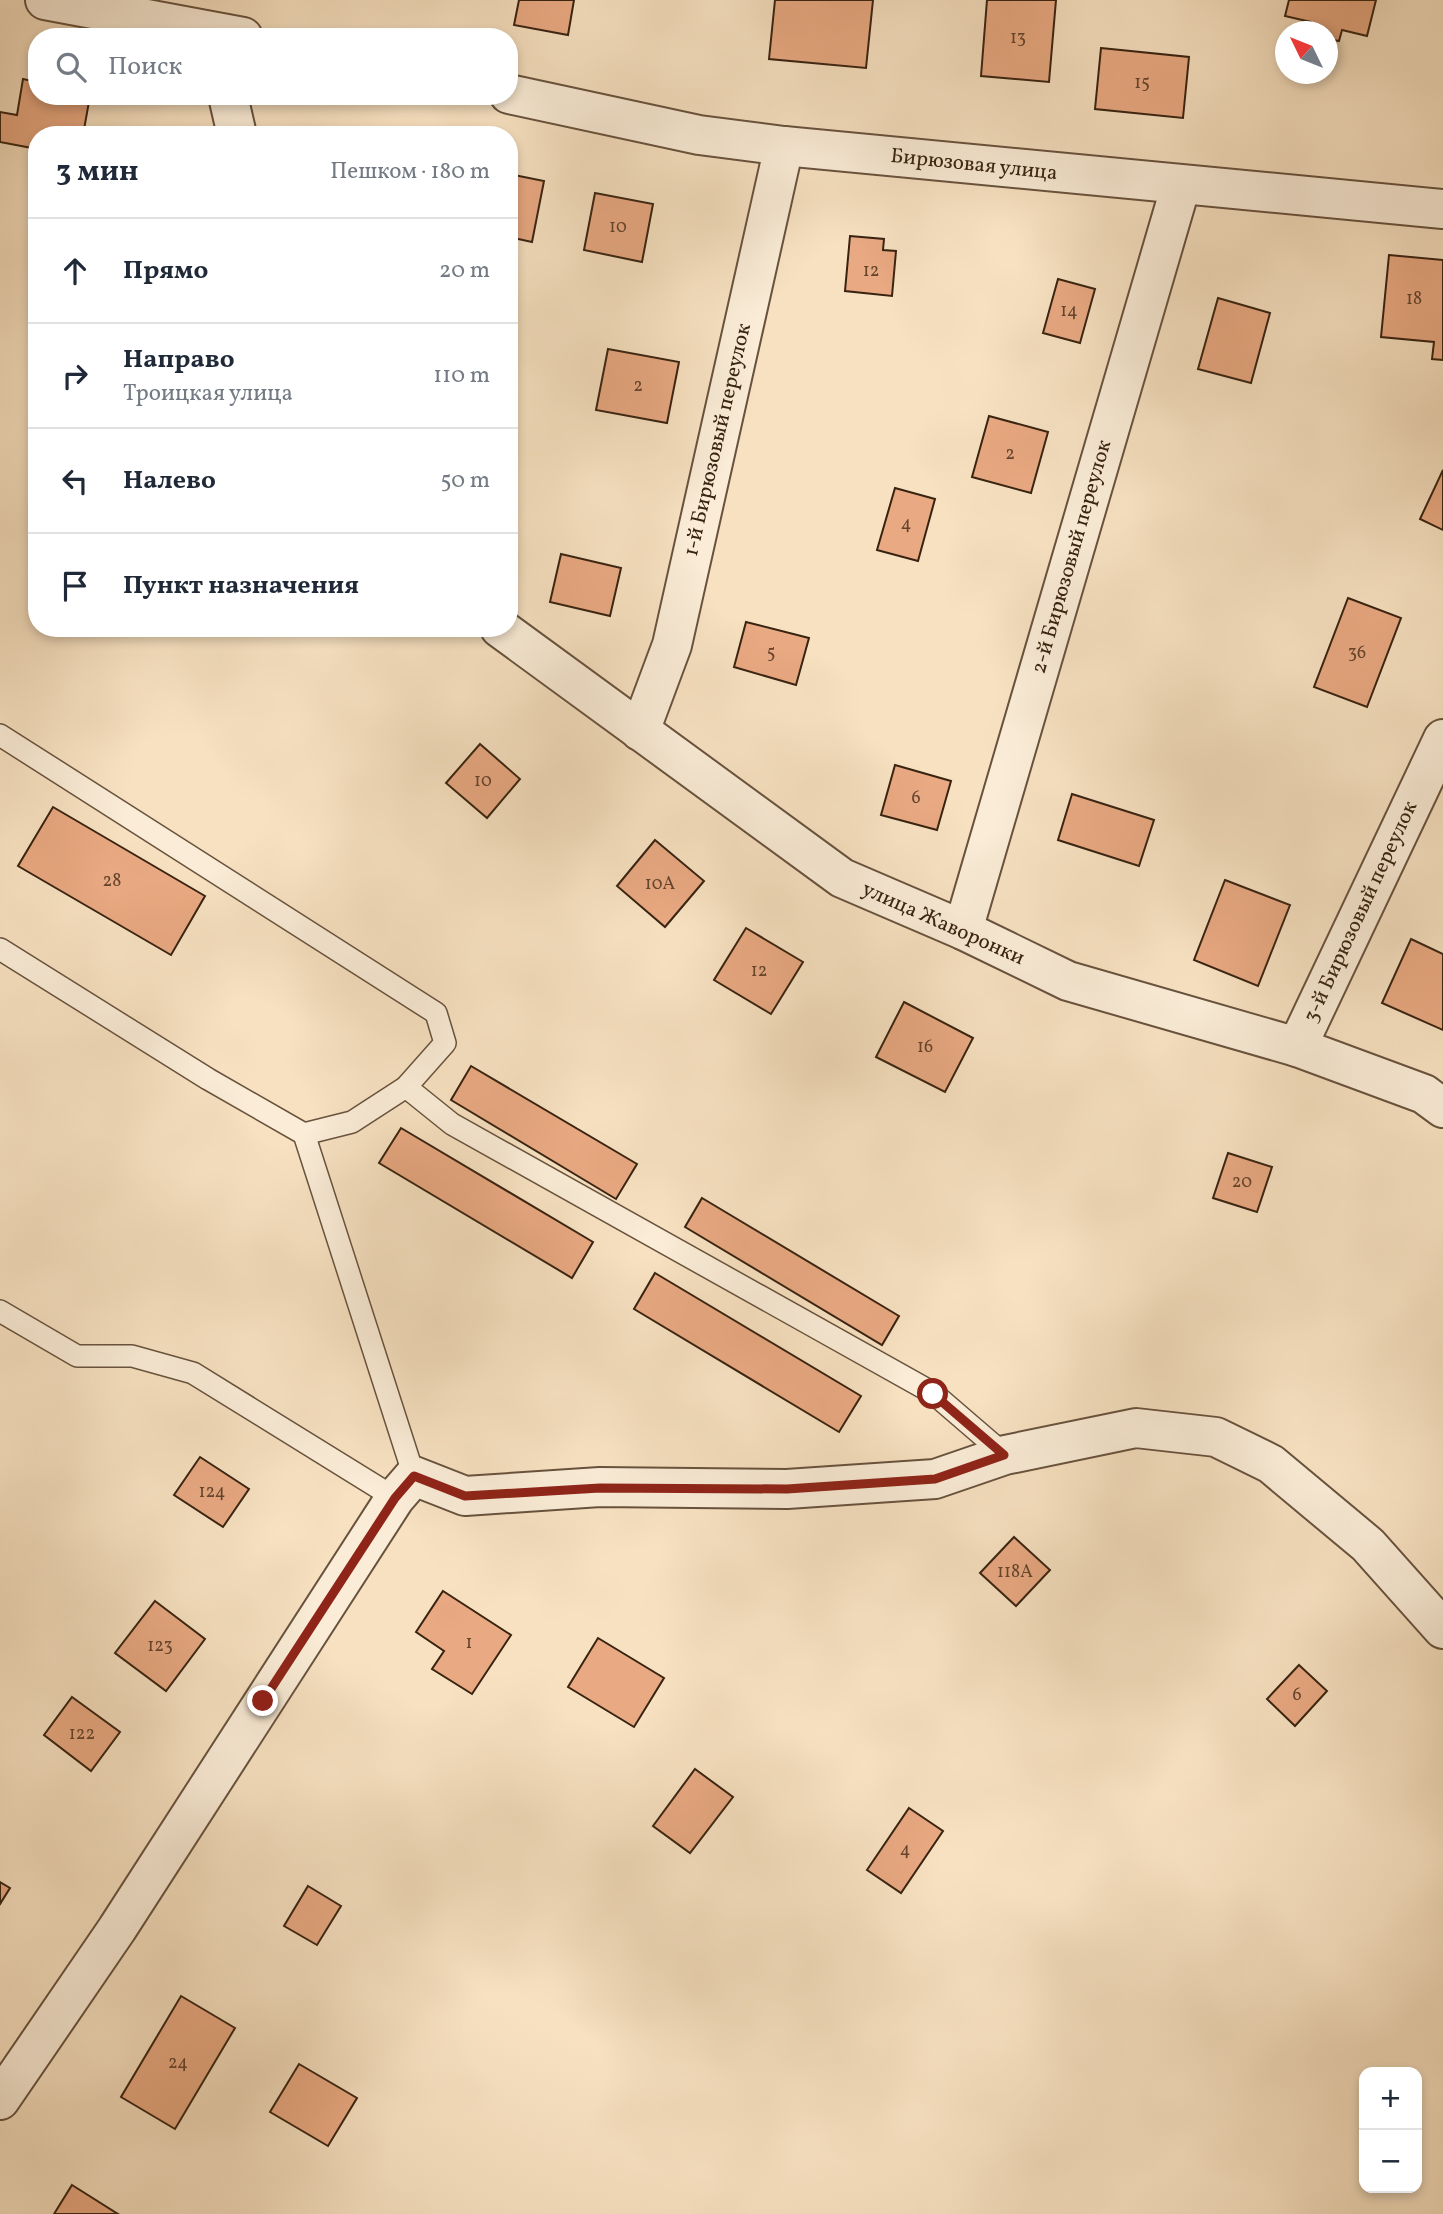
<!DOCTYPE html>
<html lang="ru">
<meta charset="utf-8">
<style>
:root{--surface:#fff;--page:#f6f6f7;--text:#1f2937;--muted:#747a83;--line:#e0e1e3}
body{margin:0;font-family:Vollkorn,serif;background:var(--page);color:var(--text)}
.controls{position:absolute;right:21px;bottom:21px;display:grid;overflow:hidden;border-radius:14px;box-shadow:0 4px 10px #0003}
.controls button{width:63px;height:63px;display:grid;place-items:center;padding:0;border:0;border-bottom:2px solid var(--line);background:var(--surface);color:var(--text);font:35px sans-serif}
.compass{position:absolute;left:1275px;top:21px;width:63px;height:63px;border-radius:50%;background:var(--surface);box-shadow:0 4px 10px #0003;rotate:313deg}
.stop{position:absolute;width:21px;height:21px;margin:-16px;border:5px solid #8f2418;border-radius:50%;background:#fff}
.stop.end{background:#8f2418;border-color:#fff;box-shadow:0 2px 7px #0008}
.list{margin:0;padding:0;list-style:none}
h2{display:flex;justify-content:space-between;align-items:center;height:91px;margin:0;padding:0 28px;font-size:30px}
h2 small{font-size:23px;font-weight:400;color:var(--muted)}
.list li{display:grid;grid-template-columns:46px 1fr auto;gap:21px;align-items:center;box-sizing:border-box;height:105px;padding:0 28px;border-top:2px solid var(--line)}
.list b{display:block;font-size:26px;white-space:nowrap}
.list p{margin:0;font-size:23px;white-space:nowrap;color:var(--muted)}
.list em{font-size:23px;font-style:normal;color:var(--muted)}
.icon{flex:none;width:38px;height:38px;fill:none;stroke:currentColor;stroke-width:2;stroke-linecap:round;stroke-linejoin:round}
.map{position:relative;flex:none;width:1443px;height:2214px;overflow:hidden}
.search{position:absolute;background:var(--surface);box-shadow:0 4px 10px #0003;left:28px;top:28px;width:490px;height:77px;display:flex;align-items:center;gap:18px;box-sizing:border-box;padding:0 24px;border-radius:28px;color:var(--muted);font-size:26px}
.panel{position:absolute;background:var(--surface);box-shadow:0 4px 10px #0003;left:28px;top:126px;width:490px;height:511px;border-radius:28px}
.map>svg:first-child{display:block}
.building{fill:#e9a982;stroke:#382311;stroke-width:2}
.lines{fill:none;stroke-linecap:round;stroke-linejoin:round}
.service-casing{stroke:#68523d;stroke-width:24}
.minor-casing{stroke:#68523d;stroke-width:42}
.tertiary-casing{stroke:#68523d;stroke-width:42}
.service{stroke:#faecd7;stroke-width:21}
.minor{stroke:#faecd7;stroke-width:38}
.tertiary{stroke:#faecd7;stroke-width:38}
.route{stroke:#8f2418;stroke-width:9}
.labels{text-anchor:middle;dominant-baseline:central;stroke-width:7;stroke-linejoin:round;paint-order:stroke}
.number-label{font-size:18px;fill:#64442d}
.street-label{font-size:21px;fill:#382311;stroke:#faecd7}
</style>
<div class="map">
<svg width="1443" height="2214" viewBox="0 0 1443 2214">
<rect width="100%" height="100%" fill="#f7e1c1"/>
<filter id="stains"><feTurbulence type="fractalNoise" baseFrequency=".00286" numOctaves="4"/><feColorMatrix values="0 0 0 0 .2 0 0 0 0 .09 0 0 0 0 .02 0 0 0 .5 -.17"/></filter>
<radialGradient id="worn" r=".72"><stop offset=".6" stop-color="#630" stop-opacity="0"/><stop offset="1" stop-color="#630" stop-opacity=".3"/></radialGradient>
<g class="building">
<polygon points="519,0 574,0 568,35 514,25"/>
<polygon points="775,0 873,0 866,68 769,59"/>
<polygon points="987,0 1056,0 1049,82 981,76"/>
<polygon points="1289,0 1376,0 1367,36 1342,30 1339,41 1328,39 1328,32 1308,32 1311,22 1285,16"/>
<polygon points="1101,48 1189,57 1183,118 1095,109"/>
<polygon points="23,79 37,82 37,96 90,96 83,135 37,135 37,149 0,142 0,112 17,115"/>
<polygon points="509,174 544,181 532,242 509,237"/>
<polygon points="595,193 653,204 642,262 584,250"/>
<polygon points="850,236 884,239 883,250 896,251 892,296 845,291"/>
<polygon points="1389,255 1443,260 1443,360 1432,359 1434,342 1381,337"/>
<polygon points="1058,279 1095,289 1080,343 1043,333"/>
<polygon points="1218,298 1270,313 1251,383 1198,369"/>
<polygon points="608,349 679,362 667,423 596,410"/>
<polygon points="989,416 1048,432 1031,493 972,477"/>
<polygon points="1443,470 1443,530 1420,519"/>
<polygon points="895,488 935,499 918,561 877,550"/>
<polygon points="561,554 621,568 610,616 550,602"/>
<polygon points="1348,598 1401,618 1367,707 1314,687"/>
<polygon points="746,622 809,638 796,685 734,667"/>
<polygon points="480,744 520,779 487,818 446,783"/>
<polygon points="895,765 951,781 937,830 881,815"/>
<polygon points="1072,794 1154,820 1139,866 1058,840"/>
<polygon points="53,807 205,896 171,955 18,866"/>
<polygon points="655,840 704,881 665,927 617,886"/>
<polygon points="1225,880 1290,905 1258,986 1194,960"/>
<polygon points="746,928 803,962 771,1014 714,980"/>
<polygon points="1411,939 1443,954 1443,1030 1382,1003"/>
<polygon points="904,1002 973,1038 945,1092 876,1057"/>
<polygon points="471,1066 637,1164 616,1199 451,1100"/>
<polygon points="401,1128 593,1242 572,1278 379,1163"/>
<polygon points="1228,1153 1272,1167 1257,1212 1213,1198"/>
<polygon points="702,1198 899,1316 882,1345 685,1227"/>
<polygon points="655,1273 861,1396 839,1432 634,1309"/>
<polygon points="200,1457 249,1489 223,1527 174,1495"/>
<polygon points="1014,1537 1050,1570 1016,1606 980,1573"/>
<polygon points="443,1591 511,1635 472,1694 432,1669 444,1651 416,1632"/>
<polygon points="155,1601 205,1639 166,1691 115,1653"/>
<polygon points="598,1638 664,1678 634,1727 568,1687"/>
<polygon points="1299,1665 1327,1691 1295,1726 1267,1699"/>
<polygon points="72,1697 120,1732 91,1771 44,1735"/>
<polygon points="695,1769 733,1797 690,1853 653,1826"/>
<polygon points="909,1808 943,1831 901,1893 867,1870"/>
<polygon points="0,1882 10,1888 0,1904"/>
<polygon points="308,1886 341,1906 317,1945 284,1926"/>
<polygon points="181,1996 235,2028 175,2129 121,2097"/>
<polygon points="299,2064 357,2098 328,2146 270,2112"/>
<polygon points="72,2185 118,2214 54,2214"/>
</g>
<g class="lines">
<defs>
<g id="service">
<polyline points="0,735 436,1013 445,1043 406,1087 352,1122 304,1134"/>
<polyline points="0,949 208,1079 304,1134 414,1476"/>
<polyline points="406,1087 452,1124 933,1393 1005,1455"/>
<polyline points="0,1311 77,1356 132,1356 193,1373 395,1498"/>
</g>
<g id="minor">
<polyline points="45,0 243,37"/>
<polyline points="509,94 699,135 784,146 1443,209"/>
<polyline points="228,96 237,135"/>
<polyline points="500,628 842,878 963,930 1068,981 1297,1047 1424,1094 1443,1108"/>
<polyline points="640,731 672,645 784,146"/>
<polyline points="963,930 1181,185"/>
<polyline points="1297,1047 1443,739"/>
</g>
<polyline id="tertiary" points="0,2100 117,1929 395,1498 414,1476 465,1496 600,1487 787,1489 935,1479 1005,1455 1136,1428 1216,1437 1271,1464 1368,1545 1443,1629"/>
</defs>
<use href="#service" class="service-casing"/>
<use href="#minor" class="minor-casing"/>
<use href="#tertiary" class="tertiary-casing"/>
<use href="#service" class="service"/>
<use href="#minor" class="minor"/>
<use href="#tertiary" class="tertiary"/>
</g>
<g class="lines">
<polyline class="route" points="263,1701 395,1498 414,1476 465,1496 600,1488 787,1489 935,1479 1004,1455 933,1394"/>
</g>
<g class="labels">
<g class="number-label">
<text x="1018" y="38">13</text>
<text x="1142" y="83">15</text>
<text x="618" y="227">10</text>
<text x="871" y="271">12</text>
<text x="1414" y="299">18</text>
<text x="1069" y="311">14</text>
<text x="638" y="386">2</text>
<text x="1010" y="454">2</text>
<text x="906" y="524">4</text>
<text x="771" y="653">5</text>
<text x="1357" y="653">36</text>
<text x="483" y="781">10</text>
<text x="916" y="798">6</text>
<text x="112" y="881">28</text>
<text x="660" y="884">10А</text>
<text x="759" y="971">12</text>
<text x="925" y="1047">16</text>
<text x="1242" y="1182">20</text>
<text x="212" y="1492">124</text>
<text x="1015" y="1572">118А</text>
<text x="469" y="1643">1</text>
<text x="160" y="1646">123</text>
<text x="1297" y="1695">6</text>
<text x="82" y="1734">122</text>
<text x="905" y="1850">4</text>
<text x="178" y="2063">24</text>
</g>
<g class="street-label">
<text transform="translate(974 165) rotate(6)">Бирюзовая улица</text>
<text transform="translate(718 440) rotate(-77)">1-й Бирюзовый переулок</text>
<text transform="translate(1072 557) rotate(-74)">2-й Бирюзовый переулок</text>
<text transform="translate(1361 912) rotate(-65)">3-й Бирюзовый переулок</text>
<text transform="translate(943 924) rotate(24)">улица Жаворонки</text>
</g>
</g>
<rect width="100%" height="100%" filter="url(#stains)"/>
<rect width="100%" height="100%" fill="url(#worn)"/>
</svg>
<div class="controls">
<button>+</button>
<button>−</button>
</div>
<svg class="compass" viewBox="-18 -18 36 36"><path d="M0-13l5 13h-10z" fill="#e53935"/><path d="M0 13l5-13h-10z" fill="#747a83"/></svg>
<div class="stop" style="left:933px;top:1394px"></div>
<div class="stop end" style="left:263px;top:1701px"></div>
<div class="search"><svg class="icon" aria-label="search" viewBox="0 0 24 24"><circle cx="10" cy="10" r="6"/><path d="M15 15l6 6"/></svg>Поиск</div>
<section class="panel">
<h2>3 мин<small>Пешком · 180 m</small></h2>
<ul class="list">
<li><svg class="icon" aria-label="ahead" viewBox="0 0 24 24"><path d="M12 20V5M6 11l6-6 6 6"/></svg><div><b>Прямо</b></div><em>20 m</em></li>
<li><svg class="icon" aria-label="right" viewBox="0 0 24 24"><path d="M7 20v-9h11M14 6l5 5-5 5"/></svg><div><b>Направо</b><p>Троицкая улица</p></div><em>110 m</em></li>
<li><svg class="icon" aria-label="left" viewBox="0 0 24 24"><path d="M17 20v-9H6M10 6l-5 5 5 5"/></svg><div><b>Налево</b></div><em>50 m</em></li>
<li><svg class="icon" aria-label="arrive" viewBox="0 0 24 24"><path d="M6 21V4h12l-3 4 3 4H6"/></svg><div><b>Пункт назначения</b></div></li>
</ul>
</section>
</div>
